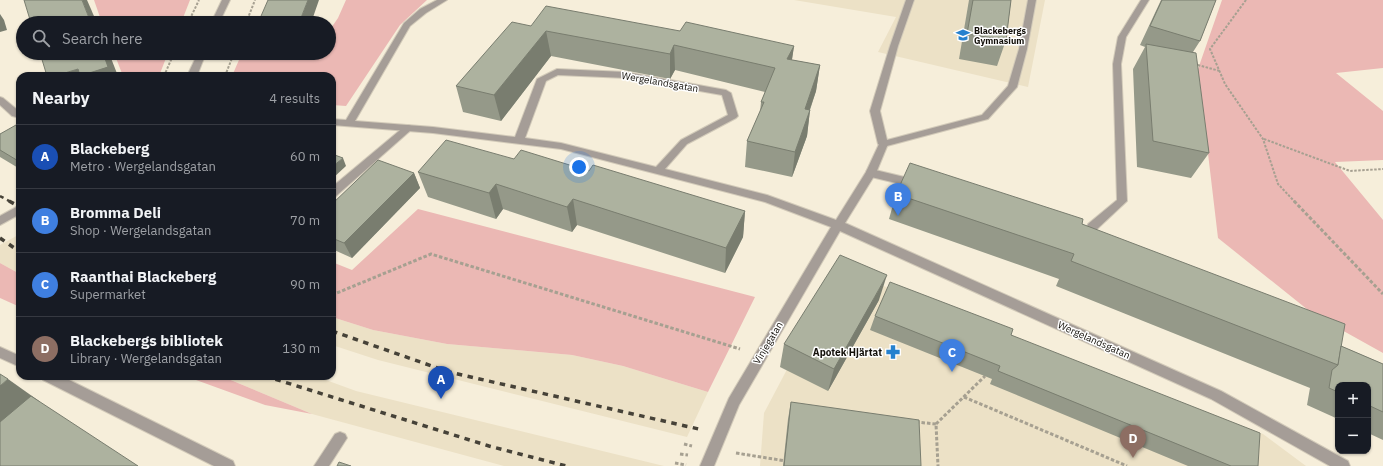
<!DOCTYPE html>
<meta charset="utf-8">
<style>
:root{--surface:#171b24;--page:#20242c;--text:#f1f3f6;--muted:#9ea1a6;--line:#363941;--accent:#ea580c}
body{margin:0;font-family:"IBM Plex Sans",sans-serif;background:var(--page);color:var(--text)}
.controls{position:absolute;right:12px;bottom:12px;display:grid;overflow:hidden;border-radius:8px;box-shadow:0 1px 3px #0004}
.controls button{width:36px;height:36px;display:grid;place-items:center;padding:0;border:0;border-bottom:1px solid var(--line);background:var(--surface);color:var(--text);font:20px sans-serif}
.you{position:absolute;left:579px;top:167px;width:14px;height:14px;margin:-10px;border:3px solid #fff;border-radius:50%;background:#1a73e8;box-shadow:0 0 0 6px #1a73e833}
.badge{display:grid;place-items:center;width:26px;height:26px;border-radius:50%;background:var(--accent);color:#fff;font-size:13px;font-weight:700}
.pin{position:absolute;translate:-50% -33px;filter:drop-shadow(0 1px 2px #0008)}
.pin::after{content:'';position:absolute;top:21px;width:14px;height:12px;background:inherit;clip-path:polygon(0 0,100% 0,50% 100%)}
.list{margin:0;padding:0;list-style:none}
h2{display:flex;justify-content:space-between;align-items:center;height:52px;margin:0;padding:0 16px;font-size:17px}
h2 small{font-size:13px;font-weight:400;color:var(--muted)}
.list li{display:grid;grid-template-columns:26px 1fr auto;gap:12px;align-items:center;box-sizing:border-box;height:64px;padding:0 16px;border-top:1px solid var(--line)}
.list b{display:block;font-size:15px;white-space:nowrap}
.list p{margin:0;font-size:13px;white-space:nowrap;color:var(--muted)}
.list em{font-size:13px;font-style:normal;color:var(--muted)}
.icon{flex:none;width:22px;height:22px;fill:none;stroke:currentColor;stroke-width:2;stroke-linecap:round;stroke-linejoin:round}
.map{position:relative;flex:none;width:1383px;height:466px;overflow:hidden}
.search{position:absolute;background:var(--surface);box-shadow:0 1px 3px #0004;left:16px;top:16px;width:320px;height:44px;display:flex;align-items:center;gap:10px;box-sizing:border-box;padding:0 14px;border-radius:22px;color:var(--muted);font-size:15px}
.panel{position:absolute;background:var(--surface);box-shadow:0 1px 3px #0004;left:16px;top:72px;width:320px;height:308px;border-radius:12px}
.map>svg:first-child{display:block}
.built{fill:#ece1c6}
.green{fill:#ebb8b4}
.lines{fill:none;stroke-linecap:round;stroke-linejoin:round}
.service-casing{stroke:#d2cab9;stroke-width:2}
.minor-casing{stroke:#d2cab9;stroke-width:2}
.path-far1{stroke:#a6a091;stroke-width:2;stroke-dasharray:2.5 1.5;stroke-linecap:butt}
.path{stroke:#a6a091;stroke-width:3;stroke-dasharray:3.5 2;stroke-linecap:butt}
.service{fill:#a59d97;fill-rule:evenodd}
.minor{fill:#a59d97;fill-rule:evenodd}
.rail-far1{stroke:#464238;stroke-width:2.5;stroke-dasharray:4 4;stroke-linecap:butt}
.rail{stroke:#464238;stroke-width:3.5;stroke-dasharray:5.5 5.5;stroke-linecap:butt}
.wall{fill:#959989}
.shaded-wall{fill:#797d6f}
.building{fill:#adb29f;stroke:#797d6f}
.labels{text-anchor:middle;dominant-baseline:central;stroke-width:3;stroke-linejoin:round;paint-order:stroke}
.far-poi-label{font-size:9px;font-weight:bold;fill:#120f09;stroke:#fff;text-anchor:start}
.street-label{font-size:10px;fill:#120f09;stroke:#fff}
.poi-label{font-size:10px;font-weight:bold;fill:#120f09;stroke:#fff;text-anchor:end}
</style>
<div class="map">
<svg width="1383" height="466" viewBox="0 0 1383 466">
<rect width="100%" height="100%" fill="#f6eeda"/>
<g class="built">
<polygon points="794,0 1045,0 1028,87 878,52 896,17"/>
<polygon points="20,234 20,274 0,263 0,245"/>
<polygon points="840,269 1263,434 1306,466 760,466 764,413"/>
<polygon points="332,317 373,330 447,344 572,355 623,366 708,392 687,437 378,360 332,345"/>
<polygon points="221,376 315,376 356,391 664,466 504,466 312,414"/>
</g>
<g class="green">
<polygon points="94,0 190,0 181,23 102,23"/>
<polygon points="346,0 427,0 400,25 346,106 332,105 332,76 232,76 242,53 329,53 329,31 338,18"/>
<polygon points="1222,0 1383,0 1383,68 1336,73 1383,111 1383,160 1335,162 1383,220 1383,353 1313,314 1218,238 1198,69"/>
<polygon points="114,53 168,53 159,76 123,76"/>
<polygon points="418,209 755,297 708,392 623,366 572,355 447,344 373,330 332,317 332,262 352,270"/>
<polygon points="0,263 20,274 20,307 0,298"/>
<polygon points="185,376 221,376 312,414 265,405"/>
</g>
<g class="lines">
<defs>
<g id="service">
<polygon points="906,0 914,0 898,46 880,111 887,140 982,115 1008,86 1019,49 1028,0 1036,0 1027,49 1017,87 988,119 883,147 878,144 870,111 890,46"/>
<polygon points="1141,0 1149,0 1126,37 1121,64 1127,201 1096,230 1088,230 1087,227 1088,224 1117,200 1113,64 1118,37"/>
<polygon points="408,125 411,126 413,128 411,130 336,196 332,197 332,187 405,126"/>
<polygon points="871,169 917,180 921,181 922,184 921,187 917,188 867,176 866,173 867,170"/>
<polygon points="0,347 20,356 20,367 0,358"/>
<polygon points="42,376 61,376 233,461 235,466 214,466 43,380"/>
<polygon points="340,432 345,434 347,438 329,466 314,466 335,434"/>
</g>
<g id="minor">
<polygon points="222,0 230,0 219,23 211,23"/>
<path d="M437 0H447L426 13 410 26 355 121 433 127 515 137 537 79 557 69 626 72 726 90 731 93 738 116 736 118 687 144 665 169 767 195 836 220 866 172 880 142H886L888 144 876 173 845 223 1221 391 1348 461 1350 466H1330L1211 399 840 231 739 405 714 466H700L729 398 831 227 765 202 561 149 433 133 332 125V119L346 120 404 23 420 9ZM558 75 626 78 722 95 728 115 681 140 656 167 561 143 525 138 546 81Z"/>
<polygon points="198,53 206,53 197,76 187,76"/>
<polygon points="0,97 3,98 20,112 20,118 12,116 0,105"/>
<polygon points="20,205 20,214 0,225 0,216"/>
</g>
</defs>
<use href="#service" class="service-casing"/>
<use href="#minor" class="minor-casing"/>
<g class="path-far1">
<polyline points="1246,0 1210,49 1225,84 1263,139 1278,184 1295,202"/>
<polyline points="188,23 199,0"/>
<polyline points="246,23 255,0"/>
<polyline points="1194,64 1220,71"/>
<polyline points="164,76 174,53"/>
<polyline points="225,76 234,53"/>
<polyline points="1264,139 1350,171 1383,169"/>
</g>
<g class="path">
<polyline points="1294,201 1383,294"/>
<polyline points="332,295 431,254 740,349"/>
<polyline points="964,397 1127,466"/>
<polyline points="916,422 936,424 938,466"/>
<polyline points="936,424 985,376"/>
<polyline points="684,444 692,446"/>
<polyline points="736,453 786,461"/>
<polyline points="680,454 688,455"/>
<polyline points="675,463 686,465"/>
</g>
<use href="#service" class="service"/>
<use href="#minor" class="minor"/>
<polyline class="rail-far1" points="0,196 11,202"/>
<g class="rail">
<polyline points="9,201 20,207"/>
<polyline points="0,238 20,252"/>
<polyline points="332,331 449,372 703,430"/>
<polyline points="265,376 489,446 566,466"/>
</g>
</g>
<g class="wall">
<polygon points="969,0 1011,0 1006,40 997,66 959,59"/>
<polygon points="1161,0 1216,0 1200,41 1193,52 1209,153 1191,178 1137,167 1133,69 1145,47 1140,45"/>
<polygon points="531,26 680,31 794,46 792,60 820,65 816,91 810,110 807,136 792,177 745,167 747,141 760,112 761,102 765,92 675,70 670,79 551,56 501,121 463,112 456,86"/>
<polygon points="20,127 20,169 0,157 0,134"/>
<polygon points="514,159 745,211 743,237 725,273 577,225 572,232 503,209 496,219 428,197 418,172"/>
<polygon points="414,173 420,188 352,258 332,249 332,204"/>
<polygon points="896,194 1082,224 1341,346 1383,364 1383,440 1368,433 1368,385 1338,385 1338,419 1307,405 1310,388 1056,286 1059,279 889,219"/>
<polygon points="879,300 828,391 780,367 784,344"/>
<polygon points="875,316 1011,335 1258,466 1188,466 990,384 992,379 870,330"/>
<polygon points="791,402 921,466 783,466 788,419"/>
</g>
<g class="shaded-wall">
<polygon points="82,0 87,0 97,23 91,23"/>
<polygon points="308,0 319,0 311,23 299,23"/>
<polygon points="0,14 4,20 7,30 0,32"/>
<polygon points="546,31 551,56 501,121 494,95"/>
<polygon points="674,45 675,70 670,79 670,54"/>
<polygon points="794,46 790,71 787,59"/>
<polygon points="103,53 109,53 118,76 55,76 78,69"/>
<polygon points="820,65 816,91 801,135 805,109"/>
<polygon points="810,110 807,136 792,177 795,152"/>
<polygon points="343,158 346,166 332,179 332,167"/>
<polygon points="414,173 420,188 352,258 344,243"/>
<polygon points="496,184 503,209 496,219 489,193"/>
<polygon points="573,199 577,225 572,232 567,207"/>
<polygon points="745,211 743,237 725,273 726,248"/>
<polygon points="887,275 879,300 828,391 834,369"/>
<polygon points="8,379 39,401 0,436 0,386"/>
</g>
<g class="building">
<polygon points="24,0 82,0 91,23 31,23"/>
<polygon points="268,0 308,0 299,23 258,23"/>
<polygon points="973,0 1011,0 1006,40 967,34"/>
<polygon points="1162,0 1216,0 1200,41 1150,26"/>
<polygon points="546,6 680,31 686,22 794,46 787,59 820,65 805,109 810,110 795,152 747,141 764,102 761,102 775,68 674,45 670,54 546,31 494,95 456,86 512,22 531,26"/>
<polygon points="1146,44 1196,53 1209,153 1153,141"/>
<polygon points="40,53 103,53 108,67 80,76 78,69 55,76 47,76"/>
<polygon points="16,125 20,127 20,162 0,150 0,134"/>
<polygon points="446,140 514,159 521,150 589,171 593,165 745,211 726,248 573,199 567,207 496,184 489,193 418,172"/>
<polygon points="332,154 343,158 332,167"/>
<polygon points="378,160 414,173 344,243 332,238 332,204"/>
<polygon points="910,163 1083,219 1082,224 1345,324 1338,365 1071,261 1074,254 896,194"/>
<polygon points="840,255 887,275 834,369 784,344"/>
<polygon points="890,282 1013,329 1011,335 1260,433 1258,466 1231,466 998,371 1000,366 875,316"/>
<polygon points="1341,346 1383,364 1383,412 1368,405 1368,385 1338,385 1338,392 1329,388 1332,370 1338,365"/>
<polygon points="0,374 8,379 0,386"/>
<polygon points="31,396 138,466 0,466 0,422"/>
<polygon points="791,402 919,420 921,466 784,466"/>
<polygon points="339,462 351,466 337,466"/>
</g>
<defs>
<symbol id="school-bare" viewBox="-9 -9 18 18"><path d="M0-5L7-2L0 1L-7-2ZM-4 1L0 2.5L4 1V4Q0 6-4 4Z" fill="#2581ce" stroke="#fff" stroke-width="2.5" paint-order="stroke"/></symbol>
<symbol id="pharmacy-bare" viewBox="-9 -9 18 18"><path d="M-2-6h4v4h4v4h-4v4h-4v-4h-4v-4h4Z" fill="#2581ce" stroke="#fff" stroke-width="2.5" paint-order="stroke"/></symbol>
</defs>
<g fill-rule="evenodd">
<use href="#school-bare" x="953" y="25" width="20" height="20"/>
<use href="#pharmacy-bare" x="883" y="342" width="20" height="20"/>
</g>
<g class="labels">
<g class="far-poi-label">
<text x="974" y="30">Blackebergs<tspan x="974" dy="10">Gymnasium</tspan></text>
</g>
<g class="street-label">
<text transform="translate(660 82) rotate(10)">Wergelandsgatan</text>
<text transform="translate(1094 340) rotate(24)">Wergelandsgatan</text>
<text transform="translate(768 343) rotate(-59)">Vinjegatan</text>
</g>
<g class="poi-label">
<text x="882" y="352">Apotek Hjärtat</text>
</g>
</g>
</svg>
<div class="controls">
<button>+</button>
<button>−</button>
</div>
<div class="you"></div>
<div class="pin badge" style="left:441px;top:399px;background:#1a4fb4">A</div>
<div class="pin badge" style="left:898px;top:216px;background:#3f7fe0">B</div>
<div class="pin badge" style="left:952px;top:372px;background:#3f7fe0">C</div>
<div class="pin badge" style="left:1133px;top:458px;background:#8d6e63">D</div>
<div class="search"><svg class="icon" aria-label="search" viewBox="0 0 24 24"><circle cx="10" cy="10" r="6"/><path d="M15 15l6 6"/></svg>Search here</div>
<section class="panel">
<h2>Nearby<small>4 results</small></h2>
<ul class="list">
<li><span class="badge" style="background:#1a4fb4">A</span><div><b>Blackeberg</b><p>Metro · Wergelandsgatan</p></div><em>60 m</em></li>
<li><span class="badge" style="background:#3f7fe0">B</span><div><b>Bromma Deli</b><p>Shop · Wergelandsgatan</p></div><em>70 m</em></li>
<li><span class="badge" style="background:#3f7fe0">C</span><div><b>Raanthai Blackeberg</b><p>Supermarket</p></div><em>90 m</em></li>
<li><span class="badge" style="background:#8d6e63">D</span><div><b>Blackebergs bibliotek</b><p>Library · Wergelandsgatan</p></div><em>130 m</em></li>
</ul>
</section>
</div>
